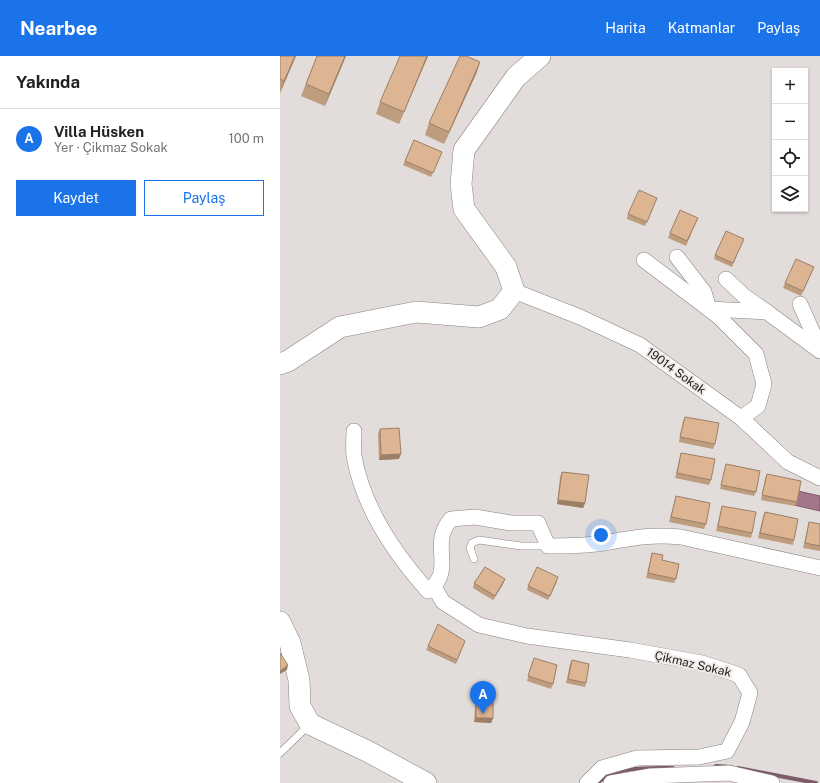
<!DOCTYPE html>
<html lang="tr">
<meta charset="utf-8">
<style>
:root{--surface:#fff;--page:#f6f6f6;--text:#202124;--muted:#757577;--line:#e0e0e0;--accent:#1a73e8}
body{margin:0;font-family:"Public Sans",sans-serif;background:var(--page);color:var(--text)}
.controls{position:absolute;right:12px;top:12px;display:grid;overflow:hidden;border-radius:0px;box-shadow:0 1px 3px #0004}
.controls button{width:36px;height:36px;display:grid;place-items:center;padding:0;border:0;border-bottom:1px solid var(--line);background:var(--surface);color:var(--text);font:20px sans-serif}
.you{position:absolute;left:321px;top:479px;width:14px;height:14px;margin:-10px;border:3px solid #fff;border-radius:50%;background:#1a73e8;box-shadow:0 0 0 6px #1a73e833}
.badge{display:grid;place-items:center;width:26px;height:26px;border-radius:50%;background:var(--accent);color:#fff;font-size:13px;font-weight:700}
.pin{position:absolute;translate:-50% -33px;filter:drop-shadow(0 1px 2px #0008)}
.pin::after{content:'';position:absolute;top:21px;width:14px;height:12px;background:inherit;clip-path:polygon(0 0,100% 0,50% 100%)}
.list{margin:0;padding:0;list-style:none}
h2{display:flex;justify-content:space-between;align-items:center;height:52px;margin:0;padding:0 16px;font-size:17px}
h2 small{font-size:13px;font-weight:400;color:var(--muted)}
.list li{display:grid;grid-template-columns:26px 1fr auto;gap:12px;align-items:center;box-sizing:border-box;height:60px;padding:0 16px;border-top:1px solid var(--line)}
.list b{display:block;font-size:15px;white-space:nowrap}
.list p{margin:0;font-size:13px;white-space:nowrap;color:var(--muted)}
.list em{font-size:13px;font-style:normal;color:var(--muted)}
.actions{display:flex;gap:8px;padding:12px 16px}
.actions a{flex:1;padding:9px 0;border:1px solid var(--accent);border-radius:0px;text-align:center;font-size:14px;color:var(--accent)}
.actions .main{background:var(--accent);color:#fff}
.icon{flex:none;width:22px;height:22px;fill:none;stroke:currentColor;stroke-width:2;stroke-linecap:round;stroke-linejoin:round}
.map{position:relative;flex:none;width:540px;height:727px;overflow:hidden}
header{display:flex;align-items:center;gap:24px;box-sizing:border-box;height:56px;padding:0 20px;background:var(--accent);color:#fff}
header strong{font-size:19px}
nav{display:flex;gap:22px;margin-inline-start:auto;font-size:14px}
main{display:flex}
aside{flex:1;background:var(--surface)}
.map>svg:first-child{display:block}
.water{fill:#a57589;stroke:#7d5b69}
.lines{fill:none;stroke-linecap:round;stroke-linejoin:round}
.stream{stroke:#7d5b69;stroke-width:4}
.lane-casing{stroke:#888381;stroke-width:8}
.street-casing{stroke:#888381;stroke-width:16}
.secondary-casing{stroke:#888381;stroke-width:22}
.lane{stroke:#fff;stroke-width:7}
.street{stroke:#fff;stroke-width:15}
.secondary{stroke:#fff;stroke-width:21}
.wall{fill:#be9c7e}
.shaded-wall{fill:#9b7f66}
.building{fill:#ddb592;stroke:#9b7f66}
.labels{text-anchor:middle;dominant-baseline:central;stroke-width:4;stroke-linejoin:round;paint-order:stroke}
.street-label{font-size:12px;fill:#201e1d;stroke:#f0eae8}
</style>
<header>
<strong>Nearbee</strong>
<nav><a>Harita</a><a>Katmanlar</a><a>Paylaş</a></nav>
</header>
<main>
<aside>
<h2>Yakında<small></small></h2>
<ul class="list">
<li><span class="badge">A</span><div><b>Villa Hüsken</b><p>Yer · Çikmaz Sokak</p></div><em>100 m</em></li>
</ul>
<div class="actions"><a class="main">Kaydet</a><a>Paylaş</a></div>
</aside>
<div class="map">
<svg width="540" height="727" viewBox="0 0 540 727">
<rect width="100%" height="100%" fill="#e2dddb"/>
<polygon class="water" points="518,435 540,440 540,455 514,449"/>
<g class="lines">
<g class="stream">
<polyline points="436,710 451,711"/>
<polyline points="458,712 536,727"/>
<path d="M317 727C338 710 367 712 393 712"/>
</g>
<defs>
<g id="lane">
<polyline points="194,503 190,492 192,487 199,484 241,490 268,490"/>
<polyline points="0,697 29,669"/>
</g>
<g id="street">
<polyline points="397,201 424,236 429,253 487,256 540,295"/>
<polyline points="364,204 438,260 476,298 484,328 478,350 461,362"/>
<polyline points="446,223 464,240 487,256"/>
<polyline points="234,235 300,261 360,289 461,362 508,406 540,422"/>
<polyline points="520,248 540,293"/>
<path d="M74 375C74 383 73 392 74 400 83 452 114 497 148 535 177 513 148 489 171 463L195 461 231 467H258L268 490C286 490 305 490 324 487 352 482 372 478 401 481L540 512"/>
<polyline points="154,531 163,546 199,569 247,580 350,594 422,607 459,619 470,637 462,666 447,695 419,701 357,702 322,712 307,727"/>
<polyline points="331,727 371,720 449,717 492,727"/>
</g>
<g id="secondary">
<polyline points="0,308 8,305 60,271 136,256 199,261 220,253 234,235 226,211 184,153 181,128 184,94 236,21 260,0"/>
<polyline points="0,566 10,587 19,624 20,650 30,668 87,695 146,727"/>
</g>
</defs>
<use href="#lane" class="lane-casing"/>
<use href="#street" class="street-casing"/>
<use href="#secondary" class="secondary-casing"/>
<use href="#lane" class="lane"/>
<use href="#street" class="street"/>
<use href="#secondary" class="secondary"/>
</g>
<g class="wall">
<polygon points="0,0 16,0 0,37"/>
<polygon points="37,0 66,0 45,50 21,40"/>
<polygon points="148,0 119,68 96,58 100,46"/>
<polygon points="200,6 196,18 164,88 145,79 149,67"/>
<polygon points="160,101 151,121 123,109 125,105"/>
<polygon points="377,142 365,170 347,163 348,158"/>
<polygon points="418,162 406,190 388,182 390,177"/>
<polygon points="464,183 452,211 434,203 435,199"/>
<polygon points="532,216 521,240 503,232 505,227"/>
<polygon points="405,361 435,388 433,393 399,386 403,365"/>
<polygon points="100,373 119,403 99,404 98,378"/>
<polygon points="401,397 431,424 429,429 395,422"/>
<polygon points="446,408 476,436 474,440 440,433"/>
<polygon points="282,416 305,447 303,452 277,448 280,421"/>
<polygon points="487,418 517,446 515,450 481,444 485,423"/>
<polygon points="396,440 426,468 424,473 389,466"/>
<polygon points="442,450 472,477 471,482 436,475 441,454"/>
<polygon points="485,456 514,484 513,489 478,482 483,461"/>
<polygon points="529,466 540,468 540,495 523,492 528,471"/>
<polygon points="372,497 382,504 396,523 394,527 366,522 371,501"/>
<polygon points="225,523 223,528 213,544 193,532 194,527"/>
<polygon points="277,526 268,544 247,534 248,530"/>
<polygon points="185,585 176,608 146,594 148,590"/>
<polygon points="292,604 306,627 305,631 286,627 290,608"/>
<polygon points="252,606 273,628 271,633 247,625"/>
<polygon points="196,646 213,662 211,667 194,666 195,650"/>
</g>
<g class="shaded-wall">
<polygon points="15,0 16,0 0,37 4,25"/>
<polygon points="65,0 66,0 45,50 49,38"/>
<polygon points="147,0 148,0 119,68 124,56"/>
<polygon points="200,6 196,18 164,88 169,76"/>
<polygon points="121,398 119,403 99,404 101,399"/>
<polygon points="278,444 305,447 303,452 277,448"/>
<polygon points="225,523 223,528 213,544 215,540"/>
<polygon points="8,609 7,614 0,618 0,615"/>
<polygon points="196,662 213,662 211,667 194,666"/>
</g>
<g class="building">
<polygon points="0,0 15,0 4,25 0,23"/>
<polygon points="37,0 65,0 49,38 26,28"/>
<polygon points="120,0 147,0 124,56 100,46"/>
<polygon points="180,0 186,0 200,6 169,76 149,67"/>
<polygon points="134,84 162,96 153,117 125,105"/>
<polygon points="359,134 377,142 367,166 348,158"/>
<polygon points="400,154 418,162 407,185 390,177"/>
<polygon points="446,175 464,183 453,207 435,199"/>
<polygon points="516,203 534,211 523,235 505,227"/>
<polygon points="405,361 439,367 435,388 400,381"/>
<polygon points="119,372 121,398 101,399 100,373"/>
<polygon points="401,397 435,403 431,424 397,417"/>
<polygon points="446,408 480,415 476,436 441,429"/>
<polygon points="282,416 309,419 305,447 278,444"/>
<polygon points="487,418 521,425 517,446 482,439"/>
<polygon points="396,440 430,447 426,468 391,461"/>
<polygon points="442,450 476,456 472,477 438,470"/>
<polygon points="485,456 518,463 514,484 480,477"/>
<polygon points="529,466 540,468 540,490 525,487"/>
<polygon points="372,497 383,499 382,504 399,508 396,523 368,517"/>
<polygon points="205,511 225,523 215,540 194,527"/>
<polygon points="257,511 278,521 270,540 248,530"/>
<polygon points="158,568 185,585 177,604 148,590"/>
<polygon points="0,597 8,609 0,615"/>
<polygon points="254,602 277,609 273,628 248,620"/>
<polygon points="292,604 309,608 306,627 288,623"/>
<rect x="196" y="646" width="17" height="16"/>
</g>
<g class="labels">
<g class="street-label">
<text transform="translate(396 315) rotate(36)">19014 Sokak</text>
<text transform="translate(413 608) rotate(13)">Çikmaz Sokak</text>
</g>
</g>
</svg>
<div class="controls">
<button>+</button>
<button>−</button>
<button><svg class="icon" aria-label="locate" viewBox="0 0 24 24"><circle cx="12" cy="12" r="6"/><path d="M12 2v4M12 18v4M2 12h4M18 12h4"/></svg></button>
<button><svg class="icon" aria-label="layers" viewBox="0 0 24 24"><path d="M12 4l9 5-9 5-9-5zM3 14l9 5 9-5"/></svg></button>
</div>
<div class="you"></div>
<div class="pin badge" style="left:203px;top:658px">A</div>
</div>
</main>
